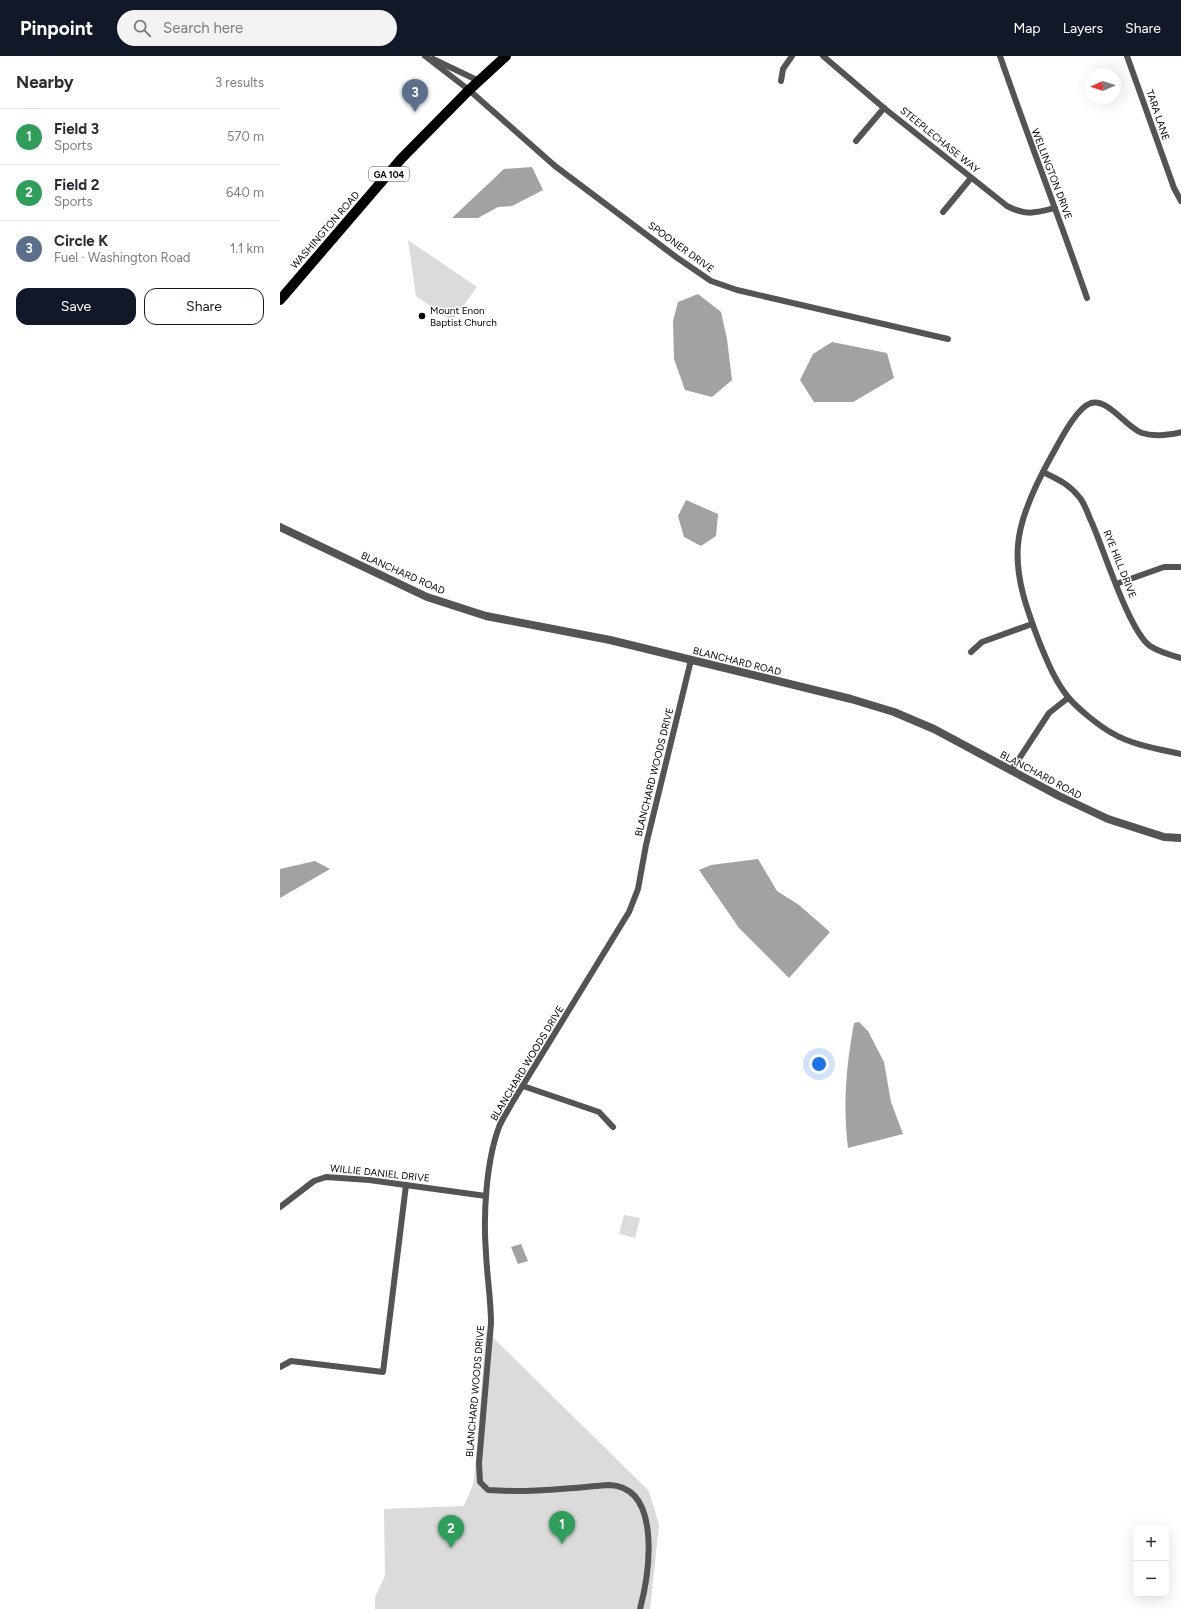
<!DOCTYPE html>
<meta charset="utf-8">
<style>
:root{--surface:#fff;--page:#f2f2f3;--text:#2b2b33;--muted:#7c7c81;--line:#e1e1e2;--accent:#111827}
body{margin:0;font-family:Figtree,sans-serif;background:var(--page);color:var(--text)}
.controls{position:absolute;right:12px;bottom:12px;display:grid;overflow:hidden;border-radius:8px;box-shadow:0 4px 16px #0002}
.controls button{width:36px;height:36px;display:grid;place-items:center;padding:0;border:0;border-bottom:1px solid var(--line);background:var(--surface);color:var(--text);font:20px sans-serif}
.compass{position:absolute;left:805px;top:12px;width:36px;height:36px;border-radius:50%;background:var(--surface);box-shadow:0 4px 16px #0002;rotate:267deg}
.you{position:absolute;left:539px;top:1008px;width:14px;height:14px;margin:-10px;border:3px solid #fff;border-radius:50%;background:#1a73e8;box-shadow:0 0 0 6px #1a73e833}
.badge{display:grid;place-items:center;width:26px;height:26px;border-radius:50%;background:var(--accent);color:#fff;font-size:13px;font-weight:700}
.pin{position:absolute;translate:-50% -33px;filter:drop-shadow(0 1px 2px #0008)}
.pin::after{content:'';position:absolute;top:21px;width:14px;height:12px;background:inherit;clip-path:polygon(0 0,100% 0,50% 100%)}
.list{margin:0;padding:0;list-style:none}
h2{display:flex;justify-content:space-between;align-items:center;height:52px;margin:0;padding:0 16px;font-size:17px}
h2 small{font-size:13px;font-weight:400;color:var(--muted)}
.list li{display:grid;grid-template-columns:26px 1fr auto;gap:12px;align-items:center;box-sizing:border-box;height:56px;padding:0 16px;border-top:1px solid var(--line)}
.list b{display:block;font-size:15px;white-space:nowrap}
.list p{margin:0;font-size:13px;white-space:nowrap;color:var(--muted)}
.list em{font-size:13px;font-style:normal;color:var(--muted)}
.actions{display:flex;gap:8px;padding:12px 16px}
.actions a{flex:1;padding:9px 0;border:1px solid var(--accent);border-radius:12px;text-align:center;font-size:14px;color:var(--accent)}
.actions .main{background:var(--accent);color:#fff}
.icon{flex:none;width:22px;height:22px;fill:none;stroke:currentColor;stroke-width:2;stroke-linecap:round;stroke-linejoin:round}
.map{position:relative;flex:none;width:901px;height:1553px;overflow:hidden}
header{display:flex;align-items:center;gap:24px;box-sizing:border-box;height:56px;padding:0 20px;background:var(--accent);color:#fff}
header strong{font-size:19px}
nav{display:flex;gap:22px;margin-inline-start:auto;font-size:14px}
.search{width:280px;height:36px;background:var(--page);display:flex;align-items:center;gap:10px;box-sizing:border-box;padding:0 14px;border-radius:22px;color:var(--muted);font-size:15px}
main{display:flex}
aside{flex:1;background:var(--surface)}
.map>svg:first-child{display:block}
.green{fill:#dbdbdb}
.water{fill:#a2a2a2}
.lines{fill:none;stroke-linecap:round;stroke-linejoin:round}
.minor{stroke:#545454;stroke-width:6}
.tertiary{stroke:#545454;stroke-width:8}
.primary{stroke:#000;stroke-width:10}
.poi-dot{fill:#000;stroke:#fff;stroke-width:1.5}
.labels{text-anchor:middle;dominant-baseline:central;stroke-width:3;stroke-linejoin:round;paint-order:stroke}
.shield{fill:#fff;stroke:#4c4c4c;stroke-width:1}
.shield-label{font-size:9px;font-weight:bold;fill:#000}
.street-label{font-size:10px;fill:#000;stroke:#fff}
.poi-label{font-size:10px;fill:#000;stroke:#fff;text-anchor:start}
</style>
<header>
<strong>Pinpoint</strong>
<div class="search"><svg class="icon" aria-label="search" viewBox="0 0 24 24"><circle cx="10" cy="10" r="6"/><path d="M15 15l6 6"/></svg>Search here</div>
<nav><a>Map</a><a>Layers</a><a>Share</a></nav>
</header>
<main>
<aside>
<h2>Nearby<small>3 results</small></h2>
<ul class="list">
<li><span class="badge" style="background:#2e9e5b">1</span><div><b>Field 3</b><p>Sports</p></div><em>570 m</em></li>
<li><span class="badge" style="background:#2e9e5b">2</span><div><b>Field 2</b><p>Sports</p></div><em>640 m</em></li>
<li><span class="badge" style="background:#5c6f8a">3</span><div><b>Circle K</b><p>Fuel · Washington Road</p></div><em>1.1 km</em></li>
</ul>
<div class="actions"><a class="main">Save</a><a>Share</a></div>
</aside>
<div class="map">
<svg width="901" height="1553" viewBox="0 0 901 1553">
<rect width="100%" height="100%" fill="#fff"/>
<g class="green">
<polygon points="128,184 197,231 172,265 136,240"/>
<polygon points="344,1159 360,1162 355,1182 339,1178"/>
<polygon points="206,1275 369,1435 379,1469 370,1553 95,1553 95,1541 105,1520 104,1453 184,1450 194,1426"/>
</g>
<g class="water">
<polygon points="252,111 263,134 232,150 218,151 198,162 172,162 224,113"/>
<polygon points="418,238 441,256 447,283 452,324 432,341 405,334 394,303 393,265 398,246"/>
<polygon points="552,286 607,297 614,322 573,346 534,346 520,324 533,298"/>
<polygon points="406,444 438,458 436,480 421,490 404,481 398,460"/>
<polygon points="478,803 497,835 519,849 550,876 509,922 459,872 419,814 431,809"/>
<polygon points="35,805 50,813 0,842 0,813"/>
<path d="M579 966 588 975 604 1006 611 1046 623 1078 568 1092C563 1046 566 1012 574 967Z"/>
<polygon points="241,1188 248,1205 238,1208 231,1191"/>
</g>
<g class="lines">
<g class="minor">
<polyline points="145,0 189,34 275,110 396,201 431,225 457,234 668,283"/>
<path d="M543 0 604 52 727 150C746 160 755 157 775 152"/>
<path d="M720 0C748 81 779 161 807 242"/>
<polyline points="847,0 894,132 901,145"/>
<polyline points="153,3 199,25"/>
<polyline points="501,25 503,13 512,0"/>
<polyline points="576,85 604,52"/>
<polyline points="663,156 691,122"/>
<path d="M901 376 898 377C886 379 874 381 862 377 847 372 828 342 811 347 796 352 780 385 772 399 758 424 740 460 738 489 735 523 748 556 760 588 768 607 775 625 788 641 797 652 819 670 832 677 852 689 878 693 901 698"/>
<path d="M763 416C779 424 789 428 800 442 805 448 808 459 812 467 824 494 849 575 870 590 879 596 890 599 901 602"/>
<polyline points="836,528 884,511 901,511"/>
<polyline points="691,596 702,586 752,568"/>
<polyline points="731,715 769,657 788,642"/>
<polyline points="243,1030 319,1056 333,1071"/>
<polyline points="0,1151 34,1125 46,1121 89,1124 206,1140"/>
<polyline points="0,1311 11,1305 103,1316 126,1129"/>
<path d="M360 1553C369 1519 383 1431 329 1429 289 1432 248 1437 208 1434L200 1426 199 1407 211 1267C211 1244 207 1221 206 1197 203 1160 206 1106 219 1071 222 1063 228 1055 232 1047L349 856 358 833 366 789 411 604"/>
</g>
<polyline class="tertiary" points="0,471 147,541 206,560 330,584 571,643 614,656 654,673 779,740 828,763 884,781 901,782"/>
<polyline class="primary" points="0,244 121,103 189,34 226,0"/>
</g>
<circle class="poi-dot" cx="142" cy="260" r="4"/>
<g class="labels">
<rect class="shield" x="89" y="111" width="40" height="14" rx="3"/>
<g class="shield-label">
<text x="109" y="118">GA 104</text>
</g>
<g class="street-label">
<text transform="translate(878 59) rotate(71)">TARA LANE</text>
<text transform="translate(660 84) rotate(39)">STEEPLECHASE WAY</text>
<text transform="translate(772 118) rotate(69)">WELLINGTON DRIVE</text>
<text transform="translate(45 174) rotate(-49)">WASHINGTON ROAD</text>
<text transform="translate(401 191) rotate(36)">SPOONER DRIVE</text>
<text transform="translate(840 508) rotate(68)">RYE HILL DRIVE</text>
<text transform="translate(123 517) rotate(24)">BLANCHARD ROAD</text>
<text transform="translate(457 605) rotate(14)">BLANCHARD ROAD</text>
<text transform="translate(374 716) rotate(-76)">BLANCHARD WOODS DRIVE</text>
<text transform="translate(761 719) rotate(28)">BLANCHARD ROAD</text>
<text transform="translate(247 1007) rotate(-59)">BLANCHARD WOODS DRIVE</text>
<text transform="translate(100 1117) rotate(6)">WILLIE DANIEL DRIVE</text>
<text transform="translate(195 1335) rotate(-85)">BLANCHARD WOODS DRIVE</text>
</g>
<g class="poi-label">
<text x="150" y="254">Mount Enon<tspan x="150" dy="12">Baptist Church</tspan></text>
</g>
</g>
</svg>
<div class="controls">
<button>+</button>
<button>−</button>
</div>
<svg class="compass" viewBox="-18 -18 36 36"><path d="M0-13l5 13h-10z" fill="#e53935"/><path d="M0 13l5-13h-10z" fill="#7c7c81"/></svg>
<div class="you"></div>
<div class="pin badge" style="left:282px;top:1488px;background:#2e9e5b">1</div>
<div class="pin badge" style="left:171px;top:1492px;background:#2e9e5b">2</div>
<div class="pin badge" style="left:135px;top:56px;background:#5c6f8a">3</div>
</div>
</main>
